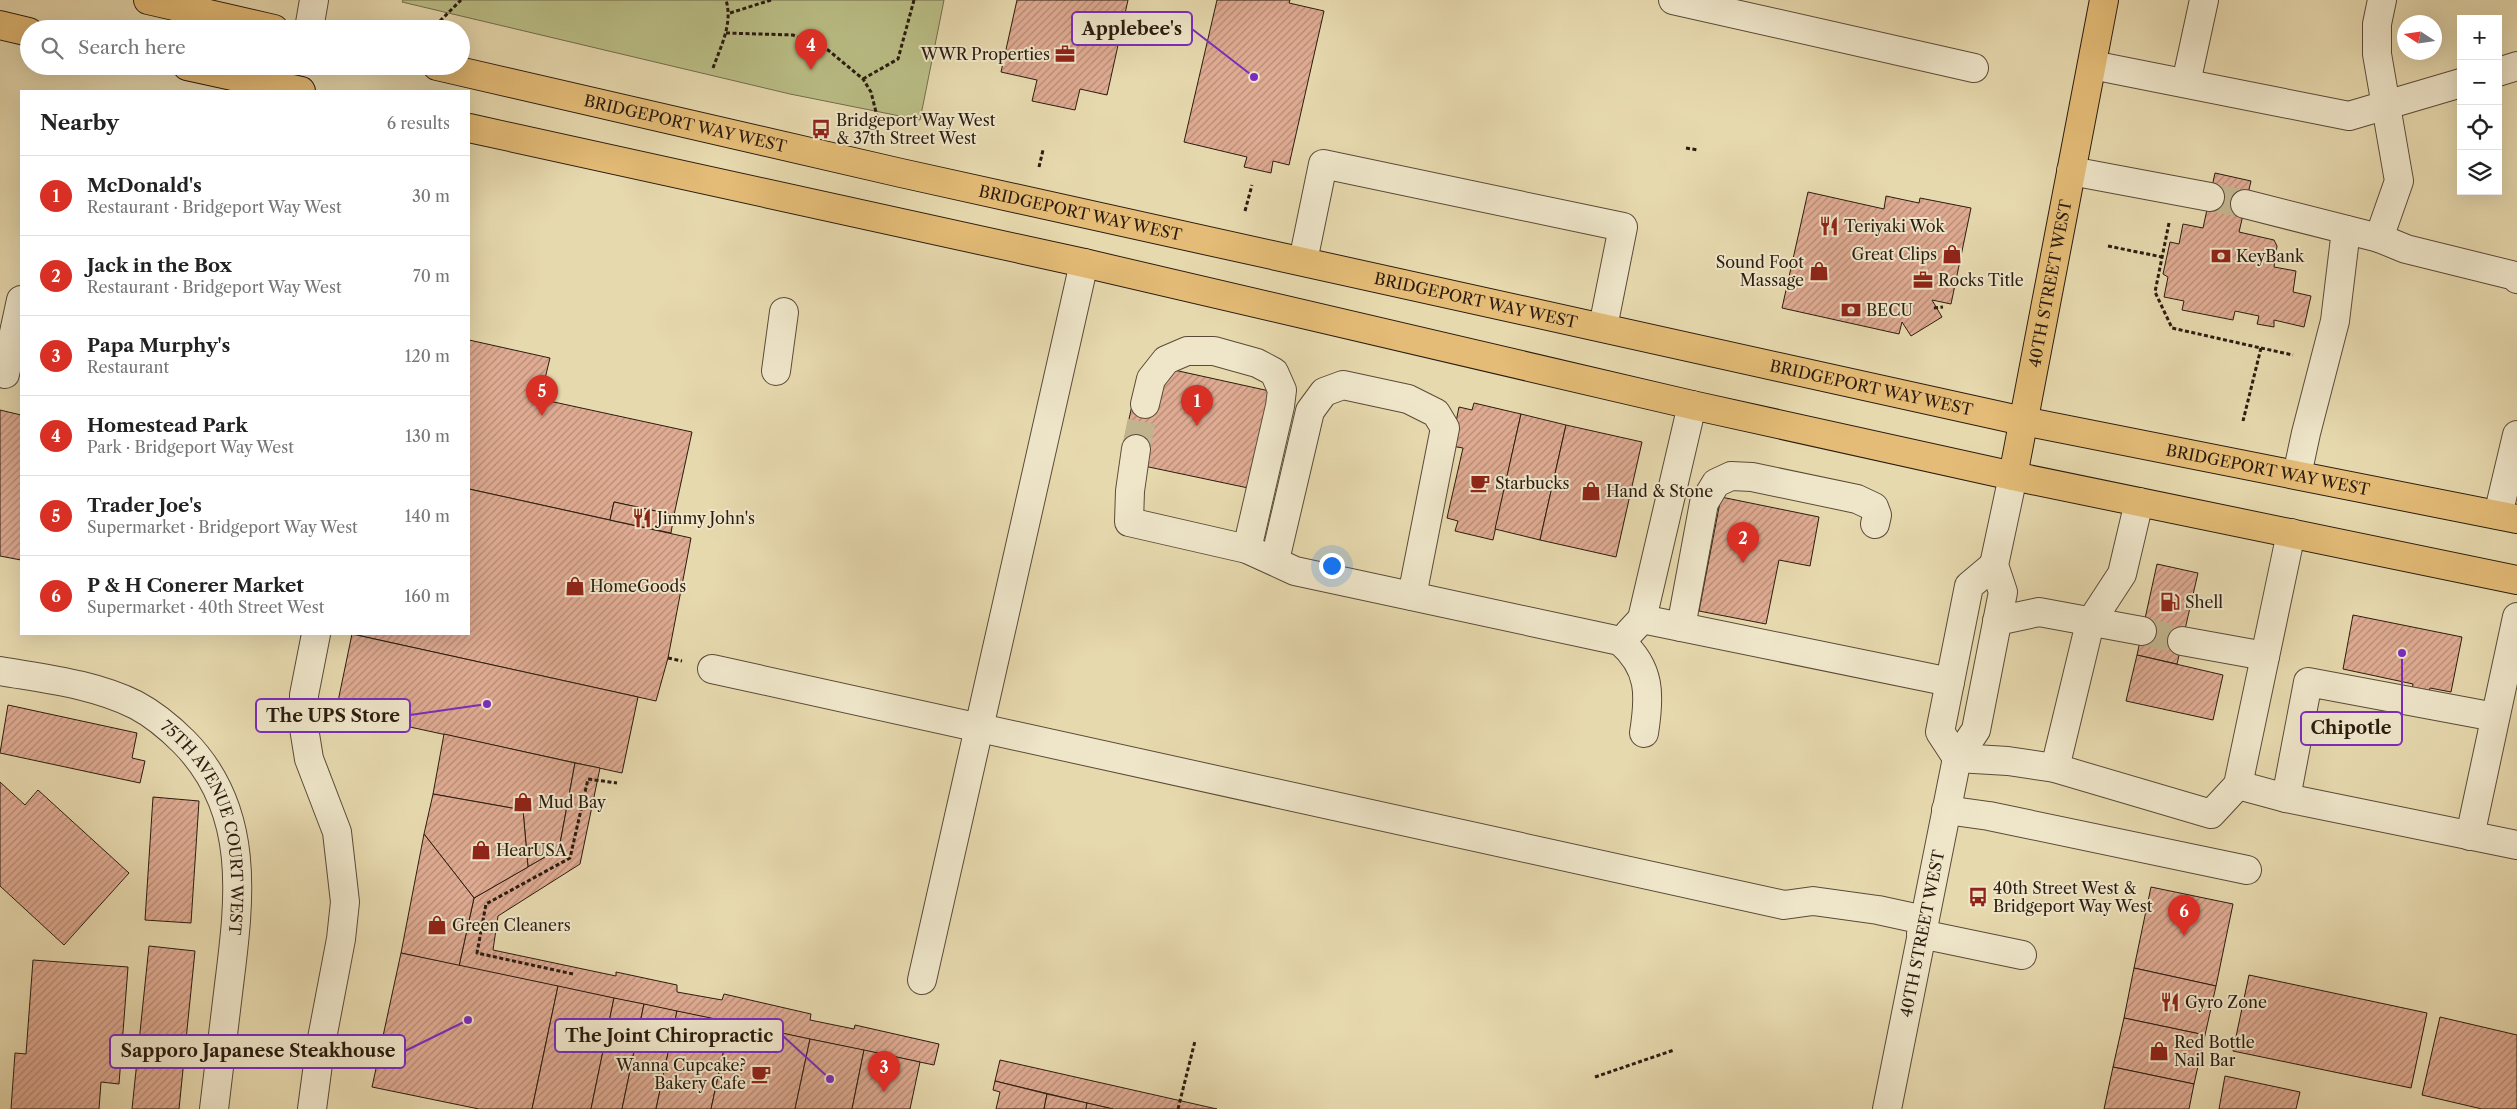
<!DOCTYPE html>
<meta charset="utf-8">
<style>
:root{--surface:#fff;--page:#f2f2f2;--text:#222;--muted:#767676;--line:#e0e0e0;--accent:#d93025}
body{margin:0;font-family:"Libre Caslon Text",serif;background:var(--page);color:var(--text)}
.controls{position:absolute;right:15px;top:15px;display:grid;overflow:hidden;border-radius:0px;box-shadow:0 5px 20px #0002}
.controls button{width:45px;height:45px;display:grid;place-items:center;padding:0;border:0;border-bottom:1px solid var(--line);background:var(--surface);color:var(--text);font:25px sans-serif}
.compass{position:absolute;left:2397px;top:15px;width:45px;height:45px;border-radius:50%;background:var(--surface);box-shadow:0 5px 20px #0002;rotate:282deg}
.you{position:absolute;left:1331px;top:565px;width:18px;height:18px;margin:-12px;border:4px solid #fff;border-radius:50%;background:#1a73e8;box-shadow:0 0 0 8px #1a73e833}
.badge{display:grid;place-items:center;width:32px;height:32px;border-radius:50%;background:var(--accent);color:#fff;font-size:16px;font-weight:700}
.pin{position:absolute;translate:-50% -41px;filter:drop-shadow(0 1px 2px #0008)}
.pin::after{content:'';position:absolute;top:26px;width:18px;height:15px;background:inherit;clip-path:polygon(0 0,100% 0,50% 100%)}
.list{margin:0;padding:0;list-style:none}
h2{display:flex;justify-content:space-between;align-items:center;height:65px;margin:0;padding:0 20px;font-size:21px}
h2 small{font-size:16px;font-weight:400;color:var(--muted)}
.list li{display:grid;grid-template-columns:32px 1fr auto;gap:15px;align-items:center;box-sizing:border-box;height:80px;padding:0 20px;border-top:1px solid var(--line)}
.list b{display:block;font-size:19px;white-space:nowrap}
.list p{margin:0;font-size:16px;white-space:nowrap;color:var(--muted)}
.list em{font-size:16px;font-style:normal;color:var(--muted)}
.icon{flex:none;width:28px;height:28px;fill:none;stroke:currentColor;stroke-width:2;stroke-linecap:round;stroke-linejoin:round}
.map{position:relative;flex:none;width:2517px;height:1109px;overflow:hidden}
.search{position:absolute;background:var(--surface);box-shadow:0 5px 20px #0002;left:20px;top:20px;width:450px;height:55px;display:flex;align-items:center;gap:12px;box-sizing:border-box;padding:0 18px;border-radius:28px;color:var(--muted);font-size:19px}
.panel{position:absolute;background:var(--surface);box-shadow:0 5px 20px #0002;left:20px;top:90px;width:450px;height:545px;border-radius:0px}
.map>svg:first-child{display:block}
.green{fill:#babe86;stroke:#726d4b}
.building{fill:url(#building-hatch);stroke:#2b1c10}
.lines{fill:none;stroke-linecap:round;stroke-linejoin:round}
.minor-tunnel{stroke:#c1b38e;stroke-width:28;stroke-dasharray:28 14;stroke-linecap:butt}
.minor-casing{stroke:#5a4b38;stroke-width:30}
.major-casing{stroke:#2b1c10;stroke-width:30}
.path{stroke:#2b1c10;stroke-width:3;stroke-dasharray:4 2.5;stroke-linecap:butt}
.minor{stroke:#efe6ca;stroke-width:28}
.major{stroke:#e4bc77;stroke-width:28}
.labels{text-anchor:middle;dominant-baseline:central;stroke-width:4;stroke-linejoin:round;paint-order:stroke}
.poi-label{font-size:16px;fill:#2b1c10;stroke:#efe6ca;text-anchor:start}
.street-label{font-size:16px;fill:#2b1c10;stroke:#efe6ca}
.leader{fill:none;stroke:#7b2cbf;stroke-width:2}
.callout-dot{fill:#7b2cbf;stroke:#efe6ca;stroke-width:2}
.callout{fill:#efe6ca;stroke:#7b2cbf;stroke-width:2}
.callout-label{font-size:18px;text-anchor:middle;font-weight:bold;fill:#2b1c10}
</style>
<div class="map">
<svg width="2517" height="1109" viewBox="0 0 2517 1109">
<defs>
<pattern id="building-hatch" width="6" height="6" patternUnits="userSpaceOnUse" patternTransform="scale(1.25)"><rect width="6" height="6" fill="#dfab92"/><path d="M-1 1l2-2M0 6l6-6M5 7l2-2" fill="none" stroke="#b58a76"/></pattern>
</defs>
<rect width="100%" height="100%" fill="#e7d9ae"/>
<filter id="stains"><feTurbulence type="fractalNoise" baseFrequency=".004" numOctaves="4"/><feColorMatrix values="0 0 0 0 .2 0 0 0 0 .09 0 0 0 0 .02 0 0 0 .5 -.17"/></filter>
<radialGradient id="worn" r=".72"><stop offset=".6" stop-color="#630" stop-opacity="0"/><stop offset="1" stop-color="#630" stop-opacity=".3"/></radialGradient>
<polygon class="green" points="403,0 944,0 920,120 790,94 402,2"/>
<g class="building">
<polygon points="1017,0 1128,0 1107,95 1080,89 1075,110 1032,101 1037,80 1001,72"/>
<polygon points="1217,0 1290,0 1289,3 1324,11 1289,165 1273,161 1271,173 1244,167 1247,157 1184,142"/>
<polygon points="2215,173 2251,181 2239,232 2274,240 2277,246 2274,267 2296,271 2293,292 2311,296 2304,327 2274,320 2274,327 2257,324 2259,316 2235,311 2233,320 2182,310 2184,301 2164,297 2168,277 2163,274 2170,242 2179,244 2183,224 2203,228"/>
<polygon points="1808,192 1884,209 1886,196 1919,203 1920,198 1971,208 1951,304 1932,300 1942,317 1911,336 1902,322 1899,334 1782,308"/>
<polygon points="469,340 550,358 540,399 692,432 674,515 614,502 610,520 469,489"/>
<polygon points="1165,368 1274,392 1253,489 1144,466 1123,446 1133,401"/>
<polygon points="1474,403 1521,414 1493,540 1455,531 1458,521 1447,518 1463,448 1451,446 1459,407 1472,410"/>
<polygon points="0,410 21,415 21,560 0,556"/>
<polygon points="1521,414 1566,425 1540,540 1495,529"/>
<polygon points="1566,425 1642,442 1616,557 1540,540"/>
<polygon points="469,489 691,538 668,658 656,701 352,634 469,634"/>
<polygon points="1721,497 1819,517 1810,566 1779,560 1766,624 1699,611"/>
<polygon points="614,502 674,515 671,533 610,520"/>
<polygon points="2157,564 2198,573 2177,664 2137,655"/>
<polygon points="2353,615 2462,637 2451,692 2430,688 2428,699 2411,696 2413,684 2343,669"/>
<polygon points="352,634 638,697 622,773 336,711"/>
<polygon points="2137,655 2223,675 2213,720 2126,701"/>
<polygon points="8,705 137,733 132,758 145,761 140,783 0,753"/>
<polygon points="444,734 575,763 559,849 528,867 523,810 433,794"/>
<polygon points="575,763 600,768 580,864 498,916 493,950 616,976 616,972 677,985 677,992 722,1000 724,994 811,1014 810,1020 854,1029 855,1025 939,1044 934,1065 459,966 474,898 559,849"/>
<polygon points="0,782 25,805 38,790 129,873 64,945 0,886"/>
<polygon points="433,794 523,810 528,867 474,898 424,834"/>
<polygon points="153,797 199,801 191,923 145,920"/>
<polygon points="424,834 474,898 459,966 401,953"/>
<polygon points="2151,887 2233,904 2216,986 2134,968"/>
<polygon points="149,946 195,951 179,1109 132,1109"/>
<polygon points="401,953 558,986 532,1109 479,1109 372,1087"/>
<polygon points="33,960 128,967 119,1084 101,1082 99,1109 11,1109 15,1053 26,1054"/>
<polygon points="2134,968 2216,986 2205,1035 2124,1018"/>
<polygon points="2249,975 2427,1013 2411,1088 2233,1051"/>
<polygon points="558,986 614,998 591,1109 532,1109"/>
<polygon points="614,998 644,1004 622,1109 591,1109"/>
<polygon points="644,1004 677,1011 656,1109 622,1109"/>
<polygon points="677,1011 730,1022 711,1109 656,1109"/>
<polygon points="2440,1017 2517,1035 2517,1109 2482,1109 2422,1095"/>
<polygon points="2124,1018 2205,1035 2194,1084 2113,1067"/>
<polygon points="730,1022 810,1039 795,1109 711,1109"/>
<polygon points="810,1039 864,1050 852,1109 795,1109"/>
<polygon points="864,1050 920,1062 910,1109 852,1109"/>
<polygon points="1000,1060 1217,1109 1113,1109 1087,1103 995,1081"/>
<polygon points="2113,1067 2194,1084 2189,1109 2104,1109"/>
<polygon points="2225,1076 2300,1092 2296,1109 2219,1109"/>
<polygon points="995,1081 1047,1094 1044,1109 996,1109 1000,1092 993,1090"/>
<polygon points="1047,1094 1087,1103 1086,1109 1044,1109"/>
<polygon points="1087,1103 1113,1109 1086,1109"/>
</g>
<g class="lines">
<g class="minor-tunnel">
<polyline points="2210,197 2245,204"/>
<polyline points="1136,449 1145,404"/>
<polyline points="2142,631 2182,641"/>
</g>
<defs>
<g id="minor">
<polyline points="1673,0 1974,68"/>
<polyline points="309,29 314,0"/>
<polyline points="2092,65 2349,116 2461,83"/>
<polyline points="2498,72 2517,66"/>
<polyline points="2186,83 2204,0"/>
<polyline points="2071,171 2210,197"/>
<polyline points="2245,204 2379,238 2406,249 2515,276 2517,279"/>
<polyline points="2379,238 2399,181 2377,54 2377,24 2382,0"/>
<polyline points="1303,261 1323,164 1623,227 1603,327"/>
<polyline points="776,371 784,312"/>
<polyline points="5,374 21,300"/>
<polyline points="1145,404 1151,379 1166,360 1187,351 1214,351 1257,363 1274,372 1282,390 1280,406 1247,549"/>
<path d="M1136 449 1130 491 1129 522 1247 549 1295 571 1620 641C1651 668 1650 695 1644 733"/>
<polyline points="2297,475 2306,433 2335,321 2346,230"/>
<polyline points="2498,515 2517,435"/>
<polyline points="1275,560 1310,411 1324,392 1343,385 1408,399 1436,413 1445,428 1412,596"/>
<polyline points="1642,619 1950,682"/>
<polyline points="1997,621 2039,612 2142,631"/>
<polyline points="1681,627 1704,503 1716,483 1731,476 1752,477 1857,499 1874,507 1877,515 1875,524"/>
<polyline points="1629,633 1642,619 1692,405"/>
<polyline points="2182,641 2265,656"/>
<polyline points="712,669 1784,905 1813,901 1878,910 1924,920"/>
<path id="s1" d="M0 671C46 679 94 684 136 705 153 714 170 728 184 742 251 810 240 898 229 985 224 1026 219 1068 214 1109"/>
<polyline points="1957,758 2008,761 2055,768 2211,814 2238,785 2291,533"/>
<polyline points="1957,758 1940,732 1969,586 1994,565"/>
<polyline points="2055,768 2090,623 2122,574 2139,502"/>
<polyline points="2238,785 2286,798 2517,845"/>
<polyline points="2286,798 2308,682 2495,717"/>
<polyline points="1946,810 1989,816 2247,870"/>
<polyline points="2470,836 2517,617"/>
<polyline points="1921,934 2022,955"/>
<polyline points="922,980 1084,263"/>
<polyline points="312,1109 320,1049 341,939 345,902 337,832 309,759 304,728 304,695 316,634"/>
<path id="s2" d="M1887 1109 1957 758 1976 730 2003 592 1994 565 2013 476"/>
</g>
<g id="major">
<polyline points="148,0 274,29"/>
<polyline points="0,25 29,32"/>
<polyline points="187,66 301,91"/>
<path id="s3" d="M437 66 901 173 2023 421 2517 519"/>
<polyline points="469,128 1084,263 1692,405 2013,476 2517,580"/>
<path id="s4" d="M2013 476 2104 0"/>
</g>
</defs>
<use href="#minor" class="minor-casing"/>
<use href="#major" class="major-casing"/>
<g class="path">
<polyline points="730,13 771,0"/>
<polyline points="440,21 461,0"/>
<polyline points="726,33 793,35 828,50 863,79 871,92 879,124"/>
<path d="M713 68C721 46 733 23 726 0"/>
<polyline points="863,79 898,59 914,0"/>
<polyline points="1686,148 1698,150"/>
<polyline points="1039,167 1043,150"/>
<polyline points="1245,211 1252,185"/>
<polyline points="2169,223 2155,292 2172,328 2261,348 2243,421"/>
<polyline points="2108,246 2162,257"/>
<polyline points="1934,308 1943,307"/>
<polyline points="2261,348 2293,355"/>
<polyline points="668,658 682,661"/>
<polyline points="573,974 477,953 486,904 570,858 588,779 617,783"/>
<polyline points="1595,1077 1674,1050"/>
<polyline points="1178,1109 1195,1041"/>
</g>
<use href="#minor" class="minor"/>
<use href="#major" class="major"/>
</g>
<defs>
<symbol id="office-bare" viewBox="-9 -9 18 18"><path d="M-6-3h4V-5.5h4V-3h4V5H-6ZM-1-4.5V-3h2v-1.5ZM-6 0V1H6V0Z" fill="#8f2418" stroke="#efe6ca" stroke-width="2.5" paint-order="stroke"/></symbol>
<symbol id="bus-bare" viewBox="-9 -9 18 18"><path d="M-5-6H5V4H4V6H2V4H-2V6H-4V4H-5ZM-3.5-4V0h7V-4ZM-3.5 1.2v1.5H-2V1.2ZM2 1.2v1.5H3.5V1.2Z" fill="#8f2418" stroke="#efe6ca" stroke-width="2.5" paint-order="stroke"/></symbol>
<symbol id="restaurant-bare" viewBox="-9 -9 18 18"><path d="M-5-6h1v4h1v-4h1v4h1v-4h1v5L-1.5 .5V6h-2V.5L-5-1ZM5-6V6H3V1.5H1.5Q1.5-4 5-6Z" fill="#8f2418" stroke="#efe6ca" stroke-width="2.5" paint-order="stroke"/></symbol>
<symbol id="shop-bare" viewBox="-9 -9 18 18"><path d="M-5-2.5h2.3a2.7 3.5 0 0 1 5.4 0H5L5.5 6h-11ZM-1.5-2.5h3a1.5 2.3 0 0 0-3 0Z" fill="#8f2418" stroke="#efe6ca" stroke-width="2.5" paint-order="stroke"/></symbol>
<symbol id="bank-bare" viewBox="-9 -9 18 18"><path d="M-6-4H6V4H-6ZM0-2.3a2.3 2.3 0 1 0 0 4.6a2.3 2.3 0 1 0 0-4.6Z" fill="#8f2418" stroke="#efe6ca" stroke-width="2.5" paint-order="stroke"/></symbol>
<symbol id="cafe-bare" viewBox="-9 -9 18 18"><path d="M-5.5-4.5H6V0H3Q3 3.5 0 3.5H-2.5Q-5.5 3.5-5.5 0ZM3-3.2v2h1.7v-2ZM-6 4.5H4V6H-6Z" fill="#8f2418" stroke="#efe6ca" stroke-width="2.5" paint-order="stroke"/></symbol>
<symbol id="fuel-bare" viewBox="-9 -9 18 18"><path d="M-5.5-6h7V0h2V4h1.3V-2.5L3-4.5l.8-.8L6-3V5H2.5V1h-1V6h-7ZM-4.2-4.7v3.2H.2V-4.7Z" fill="#8f2418" stroke="#efe6ca" stroke-width="2.5" paint-order="stroke"/></symbol>
</defs>
<g fill-rule="evenodd">
<use href="#office-bare" x="1051" y="40" width="28" height="28"/>
<use href="#bus-bare" x="807" y="115" width="28" height="28"/>
<use href="#restaurant-bare" x="1815" y="212" width="28" height="28"/>
<use href="#shop-bare" x="1938" y="240" width="28" height="28"/>
<use href="#bank-bare" x="2207" y="242" width="28" height="28"/>
<use href="#shop-bare" x="1805" y="257" width="28" height="28"/>
<use href="#office-bare" x="1909" y="266" width="28" height="28"/>
<use href="#bank-bare" x="1837" y="296" width="28" height="28"/>
<use href="#cafe-bare" x="1466" y="469" width="28" height="28"/>
<use href="#shop-bare" x="1577" y="477" width="28" height="28"/>
<use href="#restaurant-bare" x="628" y="504" width="28" height="28"/>
<use href="#shop-bare" x="561" y="572" width="28" height="28"/>
<use href="#fuel-bare" x="2156" y="588" width="28" height="28"/>
<use href="#shop-bare" x="509" y="788" width="28" height="28"/>
<use href="#shop-bare" x="467" y="836" width="28" height="28"/>
<use href="#bus-bare" x="1964" y="883" width="28" height="28"/>
<use href="#shop-bare" x="423" y="911" width="28" height="28"/>
<use href="#restaurant-bare" x="2156" y="988" width="28" height="28"/>
<use href="#shop-bare" x="2145" y="1037" width="28" height="28"/>
<use href="#cafe-bare" x="747" y="1060" width="28" height="28"/>
</g>
<g class="labels">
<g class="poi-label">
<text x="1050" y="54" text-anchor="end">WWR Properties</text>
<text x="836" y="120">Bridgeport Way West<tspan x="836" dy="18">&amp; 37th Street West</tspan></text>
<text x="1844" y="226">Teriyaki Wok</text>
<text x="1937" y="254" text-anchor="end">Great Clips</text>
<text x="2236" y="256">KeyBank</text>
<text x="1804" y="262" text-anchor="end">Sound Foot<tspan x="1804" dy="18">Massage</tspan></text>
<text x="1938" y="280">Rocks Title</text>
<text x="1866" y="310">BECU</text>
<text x="1495" y="483">Starbucks</text>
<text x="1606" y="491">Hand &amp; Stone</text>
<text x="657" y="518">Jimmy John's</text>
<text x="590" y="586">HomeGoods</text>
<text x="2185" y="602">Shell</text>
<text x="538" y="802">Mud Bay</text>
<text x="496" y="850">HearUSA</text>
<text x="1993" y="888">40th Street West &amp;<tspan x="1993" dy="18">Bridgeport Way West</tspan></text>
<text x="452" y="925">Green Cleaners</text>
<text x="2185" y="1002">Gyro Zone</text>
<text x="2174" y="1042">Red Bottle<tspan x="2174" dy="18">Nail Bar</tspan></text>
<text x="746" y="1065" text-anchor="end">Wanna Cupcake?<tspan x="746" dy="18">Bakery Cafe</tspan></text>
</g>
<g class="street-label">
<text stroke="none"><textPath href="#s3" startOffset="255">BRIDGEPORT WAY WEST</textPath></text>
<text stroke="none"><textPath href="#s3" startOffset="660">BRIDGEPORT WAY WEST</textPath></text>
<text stroke="none"><textPath href="#s4" startOffset="196">40TH STREET WEST</textPath></text>
<text stroke="none"><textPath href="#s3" startOffset="1065">BRIDGEPORT WAY WEST</textPath></text>
<text stroke="none"><textPath href="#s3" startOffset="1470">BRIDGEPORT WAY WEST</textPath></text>
<text stroke="none"><textPath href="#s3" startOffset="1875">BRIDGEPORT WAY WEST</textPath></text>
<text stroke="none"><textPath href="#s1" startOffset="291">75TH AVENUE COURT WEST</textPath></text>
<text stroke="none"><textPath href="#s2" startOffset="179">40TH STREET WEST</textPath></text>
</g>
</g>
<path class="leader" d="M1254 77L1192 29M487 704L410 715M2402 653L2402 728M830 1079L783 1036M468 1020L405 1051"/>
<g class="callout-dot">
<circle cx="1254" cy="77" r="5"/>
<circle cx="487" cy="704" r="5"/>
<circle cx="2402" cy="653" r="5"/>
<circle cx="830" cy="1079" r="5"/>
<circle cx="468" cy="1020" r="5"/>
</g>
<g class="callout">
<rect x="1072" y="12" width="120" height="33" rx="5"/>
<rect x="256" y="699" width="154" height="33" rx="5"/>
<rect x="2301" y="712" width="101" height="33" rx="5"/>
<rect x="555" y="1019" width="228" height="33" rx="5"/>
<rect x="110" y="1035" width="295" height="33" rx="5"/>
</g>
<g class="callout-label">
<text x="1132" y="35">Applebee's</text>
<text x="333" y="722">The UPS Store</text>
<text x="2351" y="734">Chipotle</text>
<text x="669" y="1042">The Joint Chiropractic</text>
<text x="258" y="1057">Sapporo Japanese Steakhouse</text>
</g>
<rect width="100%" height="100%" filter="url(#stains)"/>
<rect width="100%" height="100%" fill="url(#worn)"/>
</svg>
<div class="controls">
<button>+</button>
<button>−</button>
<button><svg class="icon" aria-label="locate" viewBox="0 0 24 24"><circle cx="12" cy="12" r="6"/><path d="M12 2v4M12 18v4M2 12h4M18 12h4"/></svg></button>
<button><svg class="icon" aria-label="layers" viewBox="0 0 24 24"><path d="M12 4l9 5-9 5-9-5zM3 14l9 5 9-5"/></svg></button>
</div>
<svg class="compass" viewBox="-18 -18 36 36"><path d="M0-13l5 13h-10z" fill="#e53935"/><path d="M0 13l5-13h-10z" fill="#767676"/></svg>
<div class="you"></div>
<div class="pin badge" style="left:1197px;top:426px">1</div>
<div class="pin badge" style="left:1743px;top:563px">2</div>
<div class="pin badge" style="left:884px;top:1092px">3</div>
<div class="pin badge" style="left:811px;top:70px">4</div>
<div class="pin badge" style="left:542px;top:416px">5</div>
<div class="pin badge" style="left:2184px;top:936px">6</div>
<div class="search"><svg class="icon" aria-label="search" viewBox="0 0 24 24"><circle cx="10" cy="10" r="6"/><path d="M15 15l6 6"/></svg>Search here</div>
<section class="panel">
<h2>Nearby<small>6 results</small></h2>
<ul class="list">
<li><span class="badge">1</span><div><b>McDonald's</b><p>Restaurant · Bridgeport Way West</p></div><em>30 m</em></li>
<li><span class="badge">2</span><div><b>Jack in the Box</b><p>Restaurant · Bridgeport Way West</p></div><em>70 m</em></li>
<li><span class="badge">3</span><div><b>Papa Murphy's</b><p>Restaurant</p></div><em>120 m</em></li>
<li><span class="badge">4</span><div><b>Homestead Park</b><p>Park · Bridgeport Way West</p></div><em>130 m</em></li>
<li><span class="badge">5</span><div><b>Trader Joe's</b><p>Supermarket · Bridgeport Way West</p></div><em>140 m</em></li>
<li><span class="badge">6</span><div><b>P &amp; H Conerer Market</b><p>Supermarket · 40th Street West</p></div><em>160 m</em></li>
</ul>
</section>
</div>
